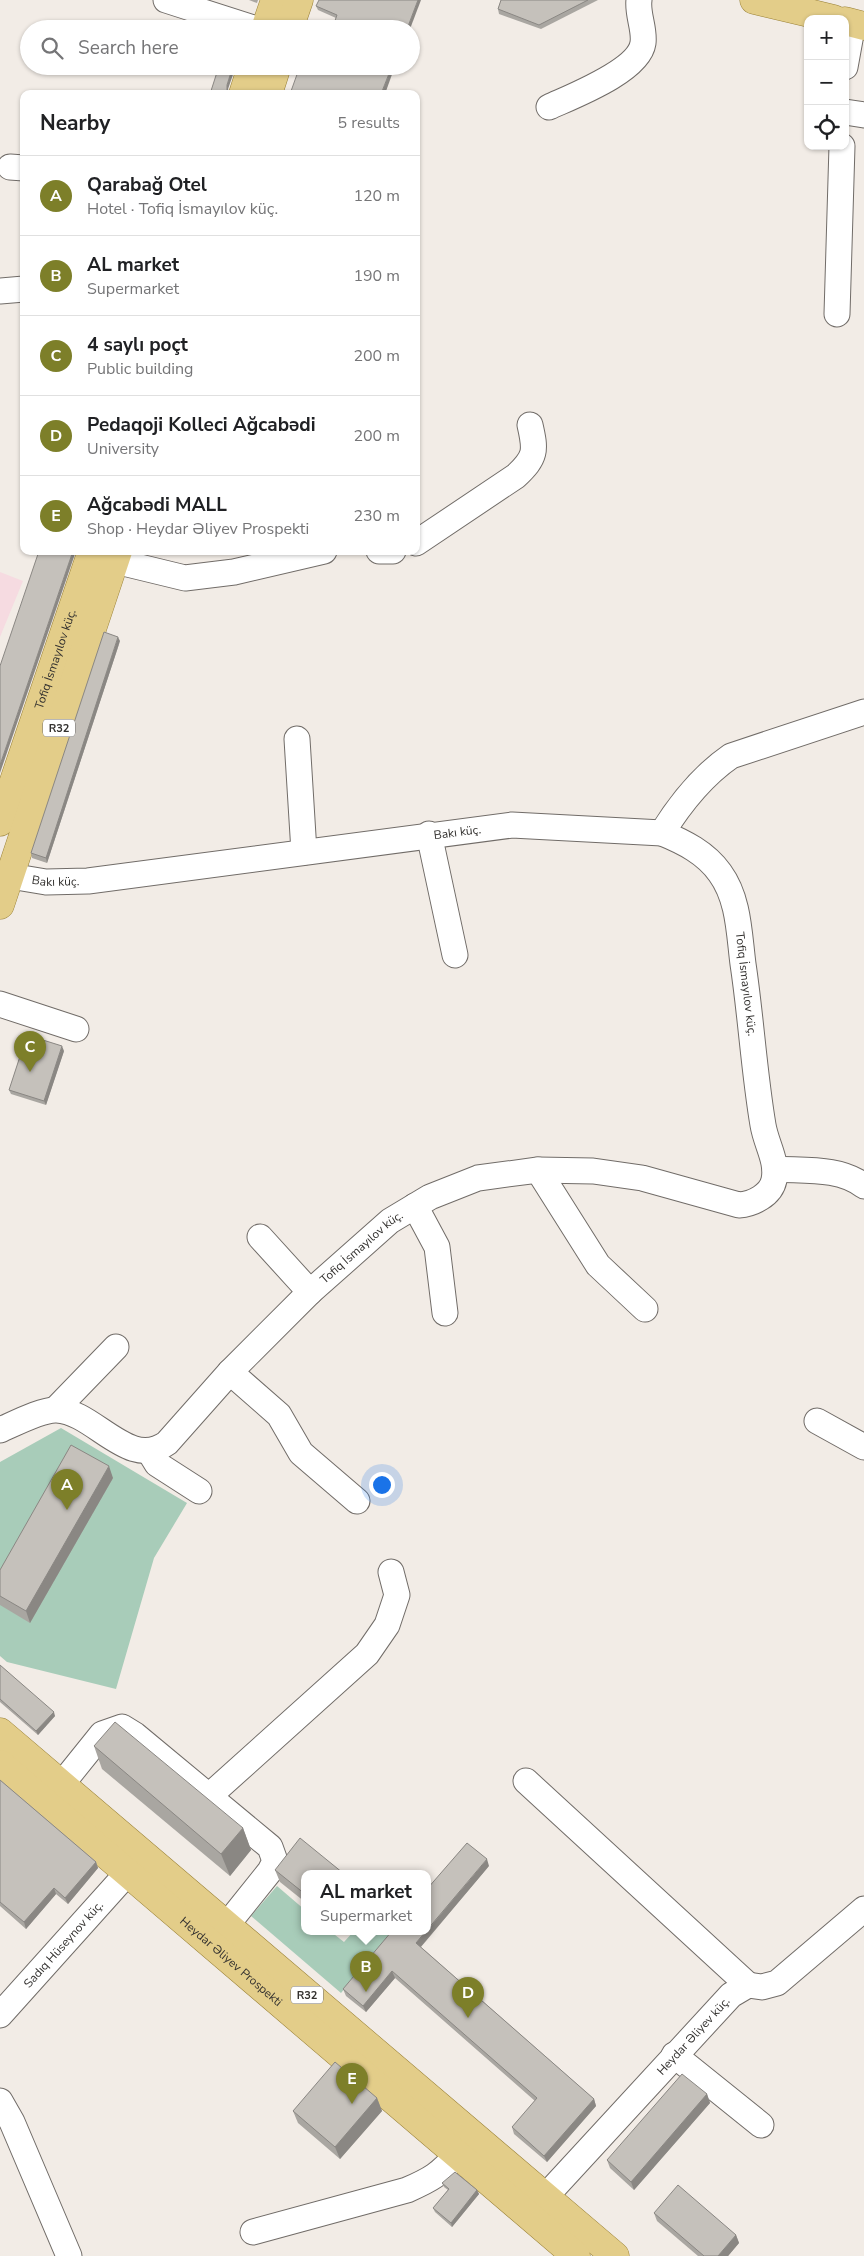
<!DOCTYPE html>
<meta charset="utf-8">
<style>
:root{--surface:#fff;--page:#f2f2f2;--text:#202124;--muted:#757577;--line:#e0e0e0;--accent:#7d7f29}
body{margin:0;font-family:"Nunito Sans",sans-serif;background:var(--page);color:var(--text)}
.controls{position:absolute;right:15px;top:15px;display:grid;overflow:hidden;border-radius:10px;box-shadow:0 1px 4px #0004}
.controls button{width:45px;height:45px;display:grid;place-items:center;padding:0;border:0;border-bottom:1px solid var(--line);background:var(--surface);color:var(--text);font:25px sans-serif}
.you{position:absolute;left:381px;top:1484px;width:18px;height:18px;margin:-12px;border:4px solid #fff;border-radius:50%;background:#1a73e8;box-shadow:0 0 0 8px #1a73e833}
.badge{display:grid;place-items:center;width:32px;height:32px;border-radius:50%;background:var(--accent);color:#fff;font-size:16px;font-weight:700}
.pin{position:absolute;translate:-50% -41px;filter:drop-shadow(0 1px 2px #0008)}
.pin::after{content:'';position:absolute;top:26px;width:18px;height:15px;background:inherit;clip-path:polygon(0 0,100% 0,50% 100%)}
.popup{position:absolute;left:301px;top:1870px;width:130px;height:65px;box-sizing:border-box;display:grid;place-content:center;border-radius:10px;background:var(--surface);filter:drop-shadow(0 1px 4px #0005);font-size:16px;white-space:nowrap;color:var(--muted)}
.popup b{font-size:19px;color:var(--text)}
.popup::after{content:'';position:absolute;left:50%;top:100%;margin-left:-10px;border:10px solid transparent;border-top-color:var(--surface)}
.list{margin:0;padding:0;list-style:none}
h2{display:flex;justify-content:space-between;align-items:center;height:65px;margin:0;padding:0 20px;font-size:21px}
h2 small{font-size:16px;font-weight:400;color:var(--muted)}
.list li{display:grid;grid-template-columns:32px 1fr auto;gap:15px;align-items:center;box-sizing:border-box;height:80px;padding:0 20px;border-top:1px solid var(--line)}
.list b{display:block;font-size:19px;white-space:nowrap}
.list p{margin:0;font-size:16px;white-space:nowrap;color:var(--muted)}
.list em{font-size:16px;font-style:normal;color:var(--muted)}
.icon{flex:none;width:28px;height:28px;fill:none;stroke:currentColor;stroke-width:2;stroke-linecap:round;stroke-linejoin:round}
.map{position:relative;flex:none;width:864px;height:2256px;overflow:hidden}
.search{position:absolute;background:var(--surface);box-shadow:0 1px 4px #0004;left:20px;top:20px;width:400px;height:55px;display:flex;align-items:center;gap:12px;box-sizing:border-box;padding:0 18px;border-radius:28px;color:var(--muted);font-size:19px}
.panel{position:absolute;background:var(--surface);box-shadow:0 1px 4px #0004;left:20px;top:90px;width:400px;height:465px;border-radius:10px}
.map>svg:first-child{display:block}
.industrial{fill:#f6dbe1}
.green{fill:#a8ccb9}
.lines{fill:none;stroke-linecap:round;stroke-linejoin:round}
.minor-casing{stroke:#716c68;stroke-width:27}
.major-casing{stroke:#998036;stroke-width:29}
.minor{stroke:#fff;stroke-width:25}
.major{stroke:#e3cd89;stroke-width:28}
.wall{fill:#a9a6a1}
.shaded-wall{fill:#8a8783}
.building{fill:#c5c1bb;stroke:#8a8783}
.labels{text-anchor:middle;dominant-baseline:central;stroke-width:4;stroke-linejoin:round;paint-order:stroke}
.shield{fill:#fff;stroke:#706f6d;stroke-width:1}
.shield-label{font-size:11px;font-weight:bold;fill:#33312f}
.street-label{font-size:12px;fill:#33312f;stroke:#fff}
</style>
<div class="map">
<svg width="864" height="2256" viewBox="0 0 864 2256">
<rect width="100%" height="100%" fill="#f2ece6"/>
<polygon class="industrial" points="0,572 23,581 0,637"/>
<g class="green">
<polygon points="61,1428 187,1503 154,1558 116,1689 7,1662 0,1656 0,1462"/>
<polygon points="277,1886 305,1910 305,1931 330,1931 344,1942 354,1931 393,1931 341,1993 251,1916"/>
</g>
<g class="lines">
<defs>
<g id="minor">
<polyline points="166,0 256,29"/>
<polyline points="845,67 853,23"/>
<path d="M549 107C573 96 639 71 643 43 645 29 637 14 639 0"/>
<polyline points="845,112 864,115"/>
<polyline points="10,167 24,168"/>
<polyline points="0,291 24,289"/>
<polyline points="837,314 842,146"/>
<path d="M416 543 516 476C536 457 536 451 530 425"/>
<polyline points="379,551 393,551"/>
<polyline points="115,561 185,578 234,572 324,551"/>
<polyline points="297,739 304,852"/>
<polyline points="429,834 455,955"/>
<path id="s1" d="M10 876 46 882 88 881 512 825 662 833C680 804 702 776 731 756L864 712"/>
<polyline points="0,1004 76,1029"/>
<path d="M775 1169C804 1171 840 1167 864 1186"/>
<polyline points="538,1170 598,1265 645,1309"/>
<polyline points="415,1206 437,1247 445,1313"/>
<polyline points="260,1237 310,1292"/>
<polyline points="230,1372 279,1415 301,1453 357,1501"/>
<polyline points="56,1409 116,1347"/>
<polyline points="817,1421 864,1447"/>
<path id="s2" d="M0 1430C14 1424 42 1409 57 1410 95 1412 129 1471 167 1443L230 1372 310 1292 390 1221 430 1197 478 1178 538 1170 593 1171 642 1178 739 1205C753 1204 771 1195 774 1180 778 1161 766 1144 763 1125 754 1072 751 1017 743 964 739 933 739 899 720 873 706 853 684 842 662 833"/>
<polyline points="149,1451 157,1464 199,1491"/>
<polyline points="526,1781 748,1985"/>
<polyline points="61,1785 102,1734 122,1727 135,1735 270,1847 275,1861 270,1871 226,1926"/>
<polyline points="208,1797 367,1654 387,1625 397,1595 391,1572"/>
<path id="s3" d="M0 2015 140 1859"/>
<polyline points="674,2055 761,2125"/>
<polyline points="0,2101 12,2122 69,2256"/>
<path id="s4" d="M545 2197 731 1995 748 1985 762 1987 777 1983 864 1909"/>
<path d="M253 2232 407 2190C430 2180 441 2174 457 2154"/>
</g>
<g id="major">
<polyline points="754,0 834,19"/>
<polyline points="845,21 864,26"/>
<polyline points="265,29 275,0"/>
<polyline points="289,29 299,0"/>
<polyline points="243,94 252,66"/>
<polyline points="268,94 277,66"/>
<path id="s5" d="M0 822 92 551"/>
<polyline points="0,905 118,551"/>
<polyline points="0,1732 615,2256"/>
<path id="s6" d="M0 1764 576 2256"/>
</g>
</defs>
<use href="#minor" class="minor-casing"/>
<use href="#major" class="major-casing"/>
<use href="#minor" class="minor"/>
<use href="#major" class="major"/>
</g>
<g class="wall">
<polygon points="249,0 258,0 257,3"/>
<polygon points="501,0 598,0 541,29 499,14 498,9"/>
<polygon points="316,6 410,29 336,18 318,10"/>
<polygon points="120,641 47,863 32,858 31,853"/>
<polygon points="64,1051 46,1105 11,1094 9,1090"/>
<polygon points="113,1478 30,1623 0,1605 0,1570"/>
<polygon points="0,1665 55,1716 38,1735 0,1702"/>
<polygon points="94,1746 243,1828 251,1850 230,1876 102,1769"/>
<polygon points="0,1780 96,1862 98,1868 68,1904 56,1894 26,1929 0,1906"/>
<polygon points="489,1866 421,1947 594,2099 596,2106 547,2162 514,2134 512,2127 535,2101 395,1978 366,2012 346,1996 343,1989"/>
<polygon points="275,1870 305,1873 305,1902 280,1882"/>
<polygon points="707,2094 710,2103 634,2190 610,2168 607,2160"/>
<polygon points="377,2098 382,2111 340,2159 298,2123 293,2111"/>
<polygon points="442,2183 477,2190 479,2194 452,2227 435,2212 433,2208 448,2190 444,2187"/>
<polygon points="654,2213 736,2235 739,2243 728,2256 698,2256 657,2221"/>
</g>
<g class="shaded-wall">
<polygon points="418,0 421,0 410,29 407,29"/>
<polygon points="233,66 236,66 228,89 229,94 227,94 227,85"/>
<polygon points="392,66 395,66 385,94 381,94"/>
<polygon points="73,551 76,551 0,773 0,765"/>
<polygon points="118,637 120,641 47,863 46,858"/>
<polygon points="62,1046 64,1051 46,1105 44,1101"/>
<polygon points="109,1466 113,1478 30,1623 26,1611"/>
<polygon points="54,1712 55,1716 38,1735 36,1731"/>
<polygon points="243,1828 251,1850 230,1876 221,1854"/>
<polygon points="487,1859 489,1866 418,1950 416,1943 427,1931"/>
<polygon points="96,1862 98,1868 68,1904 65,1898"/>
<polygon points="54,1888 56,1894 26,1929 24,1922"/>
<polygon points="392,1971 395,1978 366,2012 363,2006"/>
<polygon points="707,2094 710,2103 634,2190 631,2182"/>
<polygon points="377,2098 382,2111 340,2159 335,2147"/>
<polygon points="594,2099 596,2106 547,2162 544,2156"/>
<polygon points="477,2190 479,2194 452,2227 451,2223"/>
<polygon points="736,2235 739,2243 728,2256 718,2256"/>
</g>
<g class="building">
<polygon points="319,0 418,0 407,29 332,29 337,15 316,6"/>
<polygon points="501,0 588,0 539,25 498,9"/>
<polygon points="219,66 233,66 227,85 227,94 210,94"/>
<polygon points="300,66 392,66 381,94 290,94"/>
<polygon points="39,551 73,551 0,765 0,666"/>
<polygon points="104,632 118,637 46,858 31,853"/>
<polygon points="27,1035 62,1046 44,1101 9,1090"/>
<polygon points="71,1445 109,1466 26,1611 0,1596 0,1570"/>
<polygon points="0,1665 54,1712 36,1731 0,1699"/>
<polygon points="115,1722 243,1828 221,1854 94,1746"/>
<polygon points="0,1780 96,1862 65,1898 54,1888 24,1922 0,1902"/>
<polygon points="300,1838 343,1873 305,1873 305,1894 275,1870"/>
<polygon points="467,1843 487,1859 427,1930 427,1889"/>
<polygon points="392,1931 426,1931 416,1943 594,2099 544,2156 512,2127 537,2098 392,1971 363,2006 343,1989"/>
<polygon points="335,2062 377,2098 335,2147 293,2111"/>
<polygon points="682,2074 707,2094 631,2182 607,2160"/>
<polygon points="455,2172 477,2190 451,2223 433,2208 449,2189 442,2183"/>
<polygon points="678,2185 736,2235 718,2256 704,2256 654,2213"/>
</g>
<g class="labels">
<g class="shield">
<rect x="43" y="719.5" width="32" height="17" rx="4"/>
<rect x="291" y="1986.5" width="32" height="17" rx="4"/>
</g>
<g class="shield-label">
<text x="59" y="728">R32</text>
<text x="307" y="1995">R32</text>
</g>
<g class="street-label">
<text stroke="none"><textPath href="#s5" startOffset="172">Tofiq İsmayılov küç.</textPath></text>
<text stroke="none"><textPath href="#s1" startOffset="451">Bakı küç.</textPath></text>
<text stroke="none"><textPath href="#s1" startOffset="46">Bakı küç.</textPath></text>
<text transform="translate(746 984) rotate(83)">Tofiq İsmayılov küç.</text>
<text stroke="none"><textPath href="#s2" startOffset="459">Tofiq İsmayılov küç.</textPath></text>
<text stroke="none"><textPath href="#s3" startOffset="95">Sadıq Hüseynov küç.</textPath></text>
<text stroke="none"><textPath href="#s6" startOffset="304">Heydar Əliyev Prospekti</textPath></text>
<text stroke="none"><textPath href="#s4" startOffset="219">Heydar Əliyev küç.</textPath></text>
</g>
</g>
</svg>
<div class="controls">
<button>+</button>
<button>−</button>
<button><svg class="icon" aria-label="locate" viewBox="0 0 24 24"><circle cx="12" cy="12" r="6"/><path d="M12 2v4M12 18v4M2 12h4M18 12h4"/></svg></button>
</div>
<div class="you"></div>
<div class="pin badge" style="left:67px;top:1510px">A</div>
<div class="pin badge" style="left:366px;top:1992px">B</div>
<div class="popup"><b>AL market</b>Supermarket</div>
<div class="pin badge" style="left:30px;top:1072px">C</div>
<div class="pin badge" style="left:468px;top:2018px">D</div>
<div class="pin badge" style="left:352px;top:2104px">E</div>
<div class="search"><svg class="icon" aria-label="search" viewBox="0 0 24 24"><circle cx="10" cy="10" r="6"/><path d="M15 15l6 6"/></svg>Search here</div>
<section class="panel">
<h2>Nearby<small>5 results</small></h2>
<ul class="list">
<li><span class="badge">A</span><div><b>Qarabağ Otel</b><p>Hotel · Tofiq İsmayılov küç.</p></div><em>120 m</em></li>
<li><span class="badge">B</span><div><b>AL market</b><p>Supermarket</p></div><em>190 m</em></li>
<li><span class="badge">C</span><div><b>4 saylı poçt</b><p>Public building</p></div><em>200 m</em></li>
<li><span class="badge">D</span><div><b>Pedaqoji Kolleci Ağcabədi</b><p>University</p></div><em>200 m</em></li>
<li><span class="badge">E</span><div><b>Ağcabədi MALL</b><p>Shop · Heydar Əliyev Prospekti</p></div><em>230 m</em></li>
</ul>
</section>
</div>
